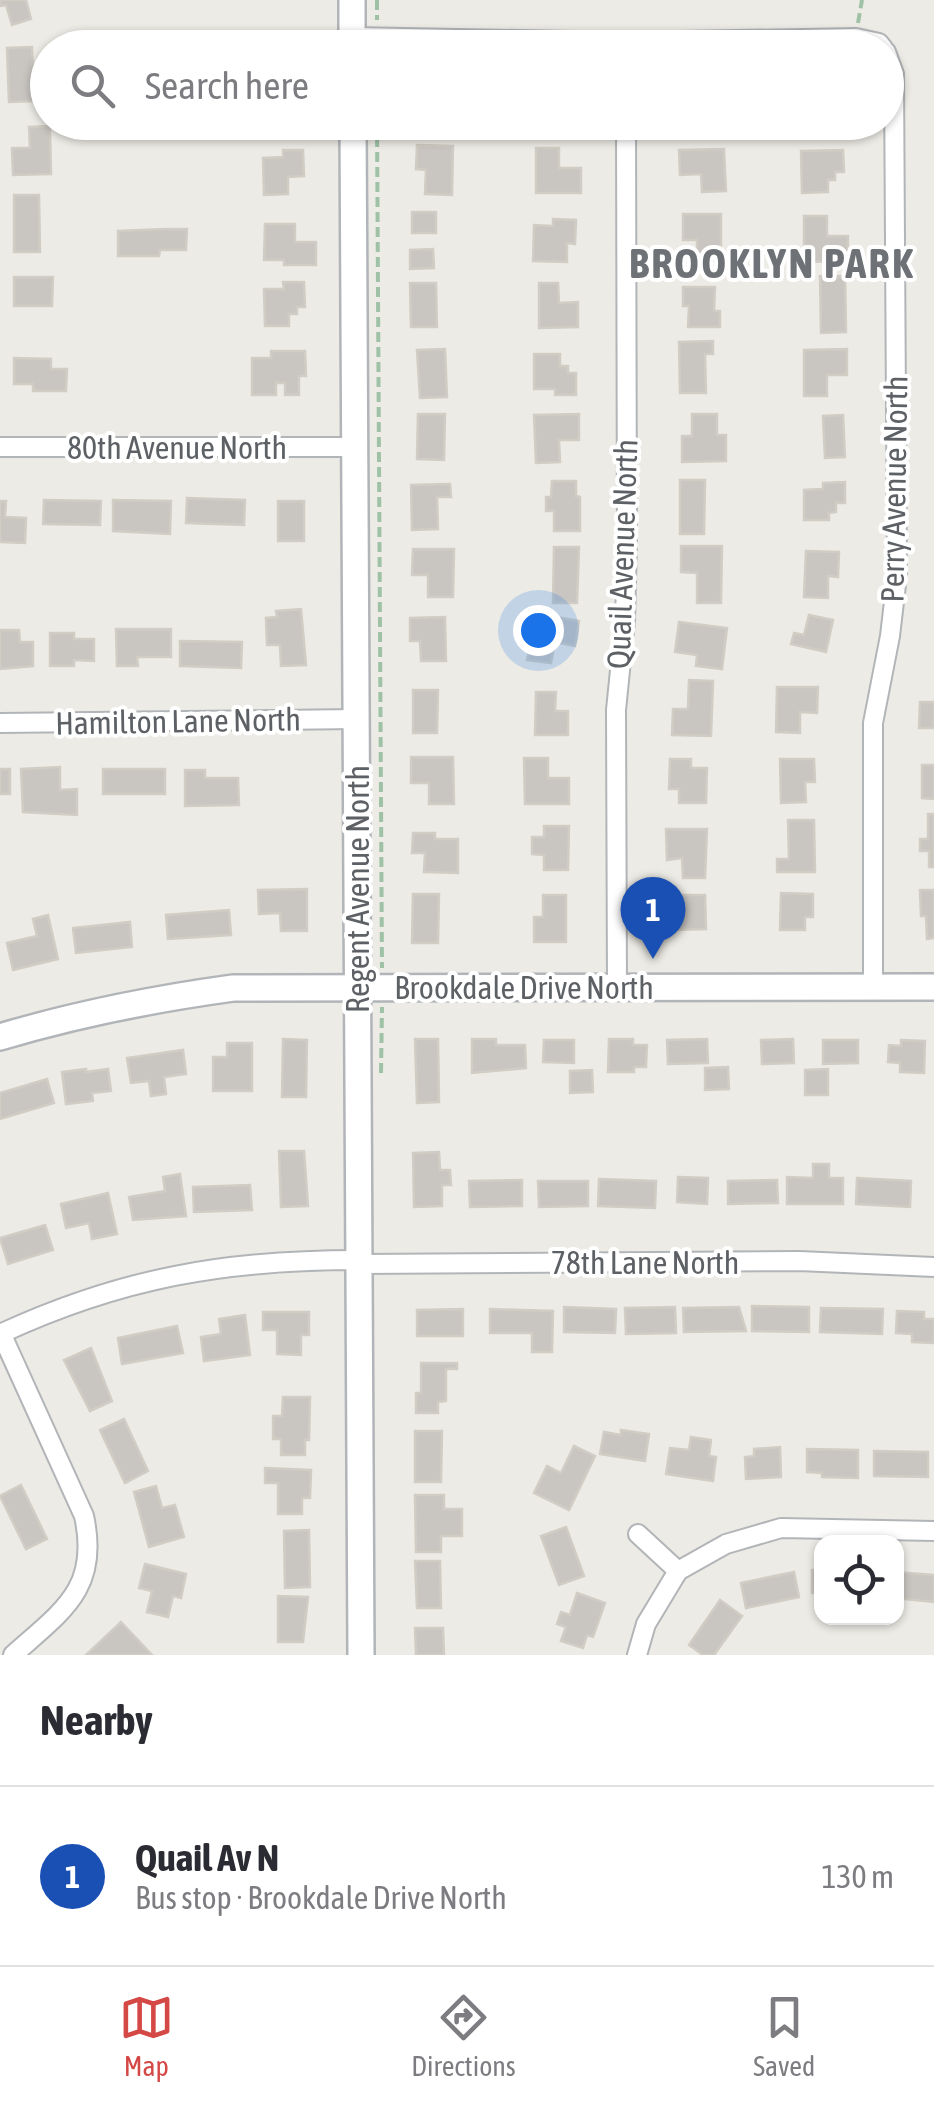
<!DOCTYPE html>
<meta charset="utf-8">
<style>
:root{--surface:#fff;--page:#f2f2f3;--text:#2b2b33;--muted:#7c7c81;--line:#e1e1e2;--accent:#d44845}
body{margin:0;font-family:"Asap Condensed",sans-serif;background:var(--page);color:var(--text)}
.controls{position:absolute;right:30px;bottom:30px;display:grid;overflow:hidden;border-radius:20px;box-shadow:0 2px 8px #0004}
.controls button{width:90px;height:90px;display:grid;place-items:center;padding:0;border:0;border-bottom:2px solid var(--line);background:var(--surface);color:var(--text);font:50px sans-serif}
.you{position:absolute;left:538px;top:630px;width:35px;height:35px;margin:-25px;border:8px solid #fff;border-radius:50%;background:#1a73e8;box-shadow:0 0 0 15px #1a73e833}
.badge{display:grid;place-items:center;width:65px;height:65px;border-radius:50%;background:var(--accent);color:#fff;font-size:32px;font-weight:700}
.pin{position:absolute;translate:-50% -82px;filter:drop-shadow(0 2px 5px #0008)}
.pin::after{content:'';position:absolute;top:52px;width:35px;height:30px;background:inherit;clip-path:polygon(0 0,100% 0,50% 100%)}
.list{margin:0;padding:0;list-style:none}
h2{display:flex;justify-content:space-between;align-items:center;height:130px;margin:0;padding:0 40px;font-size:42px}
h2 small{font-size:32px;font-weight:400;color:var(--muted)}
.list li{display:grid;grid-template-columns:65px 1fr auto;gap:30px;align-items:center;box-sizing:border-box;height:180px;padding:0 40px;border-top:2px solid var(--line)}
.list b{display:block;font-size:38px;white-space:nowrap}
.list p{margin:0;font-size:32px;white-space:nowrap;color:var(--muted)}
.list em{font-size:32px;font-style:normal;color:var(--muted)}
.icon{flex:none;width:55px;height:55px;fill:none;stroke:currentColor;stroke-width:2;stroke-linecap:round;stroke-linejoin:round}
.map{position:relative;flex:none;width:934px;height:1655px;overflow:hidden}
.search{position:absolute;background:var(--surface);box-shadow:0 2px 8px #0004;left:30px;right:30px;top:30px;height:110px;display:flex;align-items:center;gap:25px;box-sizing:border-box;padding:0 35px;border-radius:55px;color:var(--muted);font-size:38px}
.sheet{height:310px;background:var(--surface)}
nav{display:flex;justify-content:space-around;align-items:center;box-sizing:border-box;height:140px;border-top:2px solid var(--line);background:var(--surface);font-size:28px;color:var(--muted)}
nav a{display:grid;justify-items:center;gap:5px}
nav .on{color:var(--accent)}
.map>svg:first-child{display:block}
.building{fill:#c9c6c2;stroke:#d1cdc4;stroke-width:2.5}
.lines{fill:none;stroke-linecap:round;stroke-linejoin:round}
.street-casing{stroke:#b2b5b8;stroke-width:22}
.secondary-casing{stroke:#b1b4b8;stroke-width:30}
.path{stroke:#9fc2a7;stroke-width:4;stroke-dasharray:10 5;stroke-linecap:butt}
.street{stroke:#fff;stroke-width:18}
.secondary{stroke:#fff;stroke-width:25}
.labels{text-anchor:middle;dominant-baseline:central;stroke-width:8;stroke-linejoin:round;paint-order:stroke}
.street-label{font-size:32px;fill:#5d6064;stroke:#fff}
.district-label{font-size:42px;font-weight:bold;letter-spacing:2.5px;fill:#6e7276;stroke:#fff}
</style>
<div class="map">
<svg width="934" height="1655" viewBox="0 0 934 1655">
<rect width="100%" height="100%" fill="#edebe5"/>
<g class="building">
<polygon points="0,0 26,0 31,19 12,25 6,5 0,6"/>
<polygon points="32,47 34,101 9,102 7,48"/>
<polygon points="541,122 565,122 565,128 546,128 546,136 541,136"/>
<polygon points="697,122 721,122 721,130 696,129"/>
<polygon points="50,126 51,174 13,175 12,148 30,148 29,127"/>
<polygon points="417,145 453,146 452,195 425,194 426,170 416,169"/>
<polygon points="536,148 559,148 559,168 581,168 581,193 536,193"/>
<polygon points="724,149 726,191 702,192 701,174 680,175 679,150"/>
<polygon points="283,150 303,150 304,176 288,177 288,194 264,195 263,158 283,157"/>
<polygon points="843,150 844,172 835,172 835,180 828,180 828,192 802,193 801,151"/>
<polygon points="14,195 39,195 40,252 14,252"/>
<rect x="412" y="212" width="24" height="21"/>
<polygon points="683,214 721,214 721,261 697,261 697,240 683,240"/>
<polygon points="804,216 827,216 827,236 848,236 848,261 804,262"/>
<polygon points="553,219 576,220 575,244 567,243 567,262 533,261 534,225 553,226"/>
<polygon points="265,224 295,224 295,242 316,242 316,265 284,265 284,260 264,260"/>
<polygon points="165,229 187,229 186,250 160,250 159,256 118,256 118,231"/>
<polygon points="433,249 434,268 410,269 410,250"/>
<polygon points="820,276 845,276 846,332 821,333"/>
<polygon points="14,277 53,277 52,306 14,306"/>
<polygon points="283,282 304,282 305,307 297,307 297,314 289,314 289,326 265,326 264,289 284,289"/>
<polygon points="410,283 436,283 437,327 411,327"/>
<polygon points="539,283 558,283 559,303 578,302 578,327 539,328"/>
<polygon points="683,287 715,287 714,311 720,311 720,327 688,327 689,306 683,306"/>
<polygon points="713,341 713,354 705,354 706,393 680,393 679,342"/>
<polygon points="445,349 447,397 420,398 417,350"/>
<polygon points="847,349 847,375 827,375 827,396 804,396 804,350"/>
<polygon points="271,351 305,351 306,376 299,376 299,395 285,395 285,383 276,383 276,395 252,395 252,358 271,358"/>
<polygon points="534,354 560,354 560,366 568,366 568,373 576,373 576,395 555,395 555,389 534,389"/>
<polygon points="14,358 51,359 51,369 67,369 66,391 33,391 33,384 14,384"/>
<polygon points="418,414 445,414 444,460 417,459"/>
<polygon points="579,414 579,440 559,440 560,462 536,463 534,415"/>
<polygon points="692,414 717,414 717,435 726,435 726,461 682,462 682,436 692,436"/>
<polygon points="843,415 845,457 825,458 823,416"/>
<polygon points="680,480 705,480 704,534 680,534"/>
<polygon points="552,481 576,481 576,496 580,497 580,531 554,531 554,511 546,511 546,497 551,497"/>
<polygon points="845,482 845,503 836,503 836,512 829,513 829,520 804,520 804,490 823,489 823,483"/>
<polygon points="450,484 451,497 437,497 438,529 412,530 411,485"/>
<polygon points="187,498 245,500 244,525 186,523"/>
<polygon points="44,500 101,501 100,525 43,524"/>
<polygon points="113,500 171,501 170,534 113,531"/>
<polygon points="0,501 6,501 5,517 26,518 25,543 0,542"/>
<rect x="278" y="501" width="26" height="40"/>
<polygon points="681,546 722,546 721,603 697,603 697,573 681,572"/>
<polygon points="554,547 579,547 577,603 553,603"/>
<polygon points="413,549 454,549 453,597 428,597 428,575 412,575"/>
<polygon points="806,551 839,552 838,577 828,576 828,598 804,597"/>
<polygon points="301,609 306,665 281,666 280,645 267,645 266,618 277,617 276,611"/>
<polygon points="539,614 579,621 575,646 555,642 551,663 527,660"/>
<polygon points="809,615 833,620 826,652 791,644 794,633 804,635"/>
<polygon points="445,617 446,661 421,661 420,641 410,641 410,618"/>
<polygon points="679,622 727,628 722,669 696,666 697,655 675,652"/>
<polygon points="116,629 171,629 171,657 137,657 138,666 117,666"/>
<polygon points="0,630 19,630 20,642 33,642 33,666 0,669"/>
<polygon points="50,633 74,633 74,639 94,639 94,661 74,660 74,666 50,666"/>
<polygon points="180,641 242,642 241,668 180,666"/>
<polygon points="689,680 713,681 711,736 672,735 673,709 688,709"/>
<polygon points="777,687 818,687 817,713 800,712 800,733 776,732"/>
<polygon points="413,690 438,690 437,733 413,733"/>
<polygon points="536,692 556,692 555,711 568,711 568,735 535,735"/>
<polygon points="920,702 934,702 934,728 919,728"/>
<polygon points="411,757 453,757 454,804 429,804 429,783 411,783"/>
<polygon points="524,758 548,758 548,778 569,778 569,804 525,804"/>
<polygon points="670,759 691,759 691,768 707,768 706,803 679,803 679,789 669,789"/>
<polygon points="780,759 814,759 815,782 805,782 806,802 781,803"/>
<polygon points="922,765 934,765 934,799 922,798"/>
<polygon points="60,767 60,790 77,789 77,815 23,812 21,769"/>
<rect x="0" y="769" width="10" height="25"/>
<rect x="103" y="769" width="62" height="25"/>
<polygon points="185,770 205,770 205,778 238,778 239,805 185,806"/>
<polygon points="928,814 934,814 934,867 929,867 929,851 920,851 920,839 928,839"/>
<polygon points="788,820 814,820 815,872 777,872 777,859 789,859"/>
<polygon points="544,826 569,826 568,870 544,870 544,855 532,854 532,837 544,837"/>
<polygon points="666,829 707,829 705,878 683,878 682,858 667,860"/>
<polygon points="413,833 435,833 435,839 458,839 458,873 424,872 425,853 412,853"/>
<polygon points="307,889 307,931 281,931 280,913 259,914 258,890"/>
<polygon points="920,890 934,890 934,938 927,939 926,916 921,916"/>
<polygon points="781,893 813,894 813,917 805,917 805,930 780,930"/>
<polygon points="413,894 439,894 438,943 412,943"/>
<polygon points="543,895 566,895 566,942 534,942 534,917 543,917"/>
<polygon points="682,895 705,895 706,929 672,930 671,907 682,907"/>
<polygon points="229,910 231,935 168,939 166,915"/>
<polygon points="48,915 58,959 13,970 7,943 37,936 33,919"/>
<polygon points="130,922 132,947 76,953 73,928"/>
<polygon points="283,1039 307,1040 306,1097 282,1097"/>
<polygon points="415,1039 438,1039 439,1102 417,1103"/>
<polygon points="472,1039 496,1039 496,1045 525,1045 526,1068 472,1073"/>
<polygon points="609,1039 633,1039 633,1045 647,1045 646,1067 634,1067 634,1072 608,1072"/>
<polygon points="707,1039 708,1063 668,1064 667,1040"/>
<polygon points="793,1039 794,1063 762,1064 761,1040"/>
<polygon points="544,1040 574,1040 574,1063 543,1062"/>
<polygon points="823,1040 858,1040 858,1063 823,1064"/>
<polygon points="901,1040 925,1041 924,1073 900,1072 900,1063 888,1062 889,1045 901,1046"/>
<polygon points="227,1043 252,1043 252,1091 213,1091 213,1057 227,1057"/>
<polygon points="183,1050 186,1074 164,1077 166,1094 151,1096 149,1081 131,1083 127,1058"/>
<polygon points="728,1067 729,1089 705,1090 705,1068"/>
<polygon points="86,1069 86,1072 108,1069 111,1091 92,1093 93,1101 66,1104 62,1072"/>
<polygon points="828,1069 828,1095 805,1095 805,1070"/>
<polygon points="592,1070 593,1092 570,1093 570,1071"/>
<polygon points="47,1079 54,1103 0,1119 0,1093"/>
<polygon points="279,1151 304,1151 308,1206 281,1207"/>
<polygon points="439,1152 440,1170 450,1170 451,1185 442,1185 442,1206 414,1207 413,1153"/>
<polygon points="813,1164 829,1164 829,1178 843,1178 843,1204 787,1204 787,1177 813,1178"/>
<polygon points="180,1174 186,1216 133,1220 129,1197 165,1191 163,1177"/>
<polygon points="678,1177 708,1178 707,1204 677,1202"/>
<polygon points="857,1178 911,1181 910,1207 856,1204"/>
<polygon points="599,1179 656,1181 655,1208 598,1206"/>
<polygon points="522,1180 522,1206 470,1207 469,1181"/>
<polygon points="777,1180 778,1203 728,1204 728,1181"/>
<polygon points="538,1181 588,1181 588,1206 539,1207"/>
<polygon points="250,1185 252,1210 194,1212 193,1187"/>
<polygon points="108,1193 117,1234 92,1239 89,1223 66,1228 61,1204"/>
<polygon points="45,1225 53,1250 8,1264 0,1238"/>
<polygon points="752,1306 809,1307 809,1332 752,1331"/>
<polygon points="564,1307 616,1309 615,1333 564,1332"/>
<polygon points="675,1307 676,1333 626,1334 625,1308"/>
<polygon points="739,1307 746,1331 684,1332 683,1308"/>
<polygon points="821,1308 883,1309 882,1334 820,1332"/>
<polygon points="463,1309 463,1336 417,1336 417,1310"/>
<polygon points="490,1309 553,1311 552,1352 532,1352 532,1333 490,1333"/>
<polygon points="897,1311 924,1312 924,1319 934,1319 934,1343 912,1342 912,1334 896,1333"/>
<polygon points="263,1312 309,1312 309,1335 301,1335 301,1355 277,1354 277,1330 263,1330"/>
<polygon points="245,1315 250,1355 204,1361 201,1337 221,1334 219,1319"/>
<polygon points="177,1326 183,1353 122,1364 118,1338"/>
<polygon points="91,1348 112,1401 90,1411 64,1360"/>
<polygon points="421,1363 457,1363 457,1369 446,1369 446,1401 438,1402 438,1413 416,1413 416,1393 421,1393"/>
<polygon points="283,1397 310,1397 309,1440 305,1440 305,1455 281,1455 281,1439 273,1439 273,1416 282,1416"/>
<polygon points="124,1419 148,1471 125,1483 100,1430"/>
<polygon points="621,1430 649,1434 645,1461 600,1454 604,1432 621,1435"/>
<polygon points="415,1431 442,1431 441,1482 415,1482"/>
<polygon points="691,1437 711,1440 709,1456 716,1457 713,1481 666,1474 670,1448 689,1450"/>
<polygon points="574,1446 595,1456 569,1510 534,1493 547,1466 561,1473"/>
<polygon points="780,1447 781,1477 746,1479 745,1457 754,1456 754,1449"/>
<polygon points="807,1449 858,1450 858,1478 822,1477 822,1473 807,1472"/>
<polygon points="874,1451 928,1452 928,1477 874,1476"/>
<polygon points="265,1468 311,1470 310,1498 302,1498 302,1514 278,1514 278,1483 265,1483"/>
<polygon points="21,1485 47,1539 26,1549 0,1496"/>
<polygon points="156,1486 162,1508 175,1505 184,1537 149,1547 134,1492"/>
<polygon points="415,1495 444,1495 444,1509 462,1509 462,1536 441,1536 441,1552 416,1552"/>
<polygon points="566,1527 584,1576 559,1585 541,1536"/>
<polygon points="309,1530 310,1587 285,1588 284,1531"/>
<polygon points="415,1561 440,1561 441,1608 417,1608"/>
<polygon points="145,1564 186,1574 181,1598 173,1596 168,1617 147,1612 152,1591 139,1588"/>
<rect x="812" y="1570" width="10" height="23"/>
<polygon points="794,1572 799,1597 746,1608 741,1583"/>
<polygon points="896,1572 934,1575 934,1602 896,1598"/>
<polygon points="577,1593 605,1603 593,1637 587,1635 583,1648 561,1641 566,1627 557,1624 561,1612 570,1615"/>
<polygon points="278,1596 308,1597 303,1642 278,1642"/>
<polygon points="720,1600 742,1616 714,1655 703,1655 689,1645"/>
<polygon points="121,1622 152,1655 86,1655"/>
<polygon points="415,1628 443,1628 444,1655 416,1655"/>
</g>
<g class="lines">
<defs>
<g id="street">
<polyline points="352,37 625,42 856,38 879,43 883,48"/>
<polyline points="0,447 355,447"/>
<polyline points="0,723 357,719"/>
<polyline points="617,986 616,710 625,621 627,544 626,122"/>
<polyline points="873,987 873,723 890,636 897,576 894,74 886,52"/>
<path d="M1 1333 84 1516C100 1589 62 1611 13 1655"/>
<path d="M0 1334C121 1278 225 1260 358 1260L362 1264 799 1261 934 1267"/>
<polyline points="638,1534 678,1571"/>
<polyline points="637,1655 646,1624 678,1571 726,1544 781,1528 934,1531"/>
</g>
<g id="secondary">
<polyline points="352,0 352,48"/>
<polyline points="353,122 361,1655"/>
<path d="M0 1037C77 1014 153 999 233 988L934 987"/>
</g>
</defs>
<use href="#street" class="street-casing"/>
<use href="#secondary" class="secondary-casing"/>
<g class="path">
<polyline points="377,0 377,20"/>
<polyline points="858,23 862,0"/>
<polyline points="377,122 382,968"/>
<polyline points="381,1073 382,1007"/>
</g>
<use href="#street" class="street"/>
<use href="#secondary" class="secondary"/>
</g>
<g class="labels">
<g class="street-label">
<text x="177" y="447">80th Avenue North</text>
<text transform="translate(894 489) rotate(-89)">Perry Avenue North</text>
<text transform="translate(622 554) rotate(-88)">Quail Avenue North</text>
<text transform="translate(178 721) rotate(-1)">Hamilton Lane North</text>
<text transform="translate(357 889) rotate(-90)">Regent Avenue North</text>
<text x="524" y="987">Brookdale Drive North</text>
<text x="645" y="1262">78th Lane North</text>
</g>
<g class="district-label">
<text x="772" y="263">BROOKLYN PARK</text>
</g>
</g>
</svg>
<div class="controls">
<button><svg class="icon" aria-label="locate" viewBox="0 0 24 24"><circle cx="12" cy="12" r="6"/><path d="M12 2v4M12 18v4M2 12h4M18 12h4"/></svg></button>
</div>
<div class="you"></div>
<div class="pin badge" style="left:653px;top:959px;background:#1a4fb4">1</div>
<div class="search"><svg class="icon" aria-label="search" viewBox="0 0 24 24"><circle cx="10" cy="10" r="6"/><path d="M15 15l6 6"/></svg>Search here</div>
</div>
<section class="sheet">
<h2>Nearby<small></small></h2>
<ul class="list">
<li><span class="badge" style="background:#1a4fb4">1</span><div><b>Quail Av N</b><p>Bus stop · Brookdale Drive North</p></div><em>130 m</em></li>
</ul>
</section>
<nav>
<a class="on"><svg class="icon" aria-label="map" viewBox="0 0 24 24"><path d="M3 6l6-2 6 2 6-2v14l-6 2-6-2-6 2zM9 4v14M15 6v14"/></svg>Map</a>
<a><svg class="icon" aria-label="directions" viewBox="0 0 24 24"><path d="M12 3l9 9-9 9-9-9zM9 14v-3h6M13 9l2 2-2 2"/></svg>Directions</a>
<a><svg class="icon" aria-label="saved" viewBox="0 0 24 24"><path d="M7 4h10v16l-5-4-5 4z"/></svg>Saved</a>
</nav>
